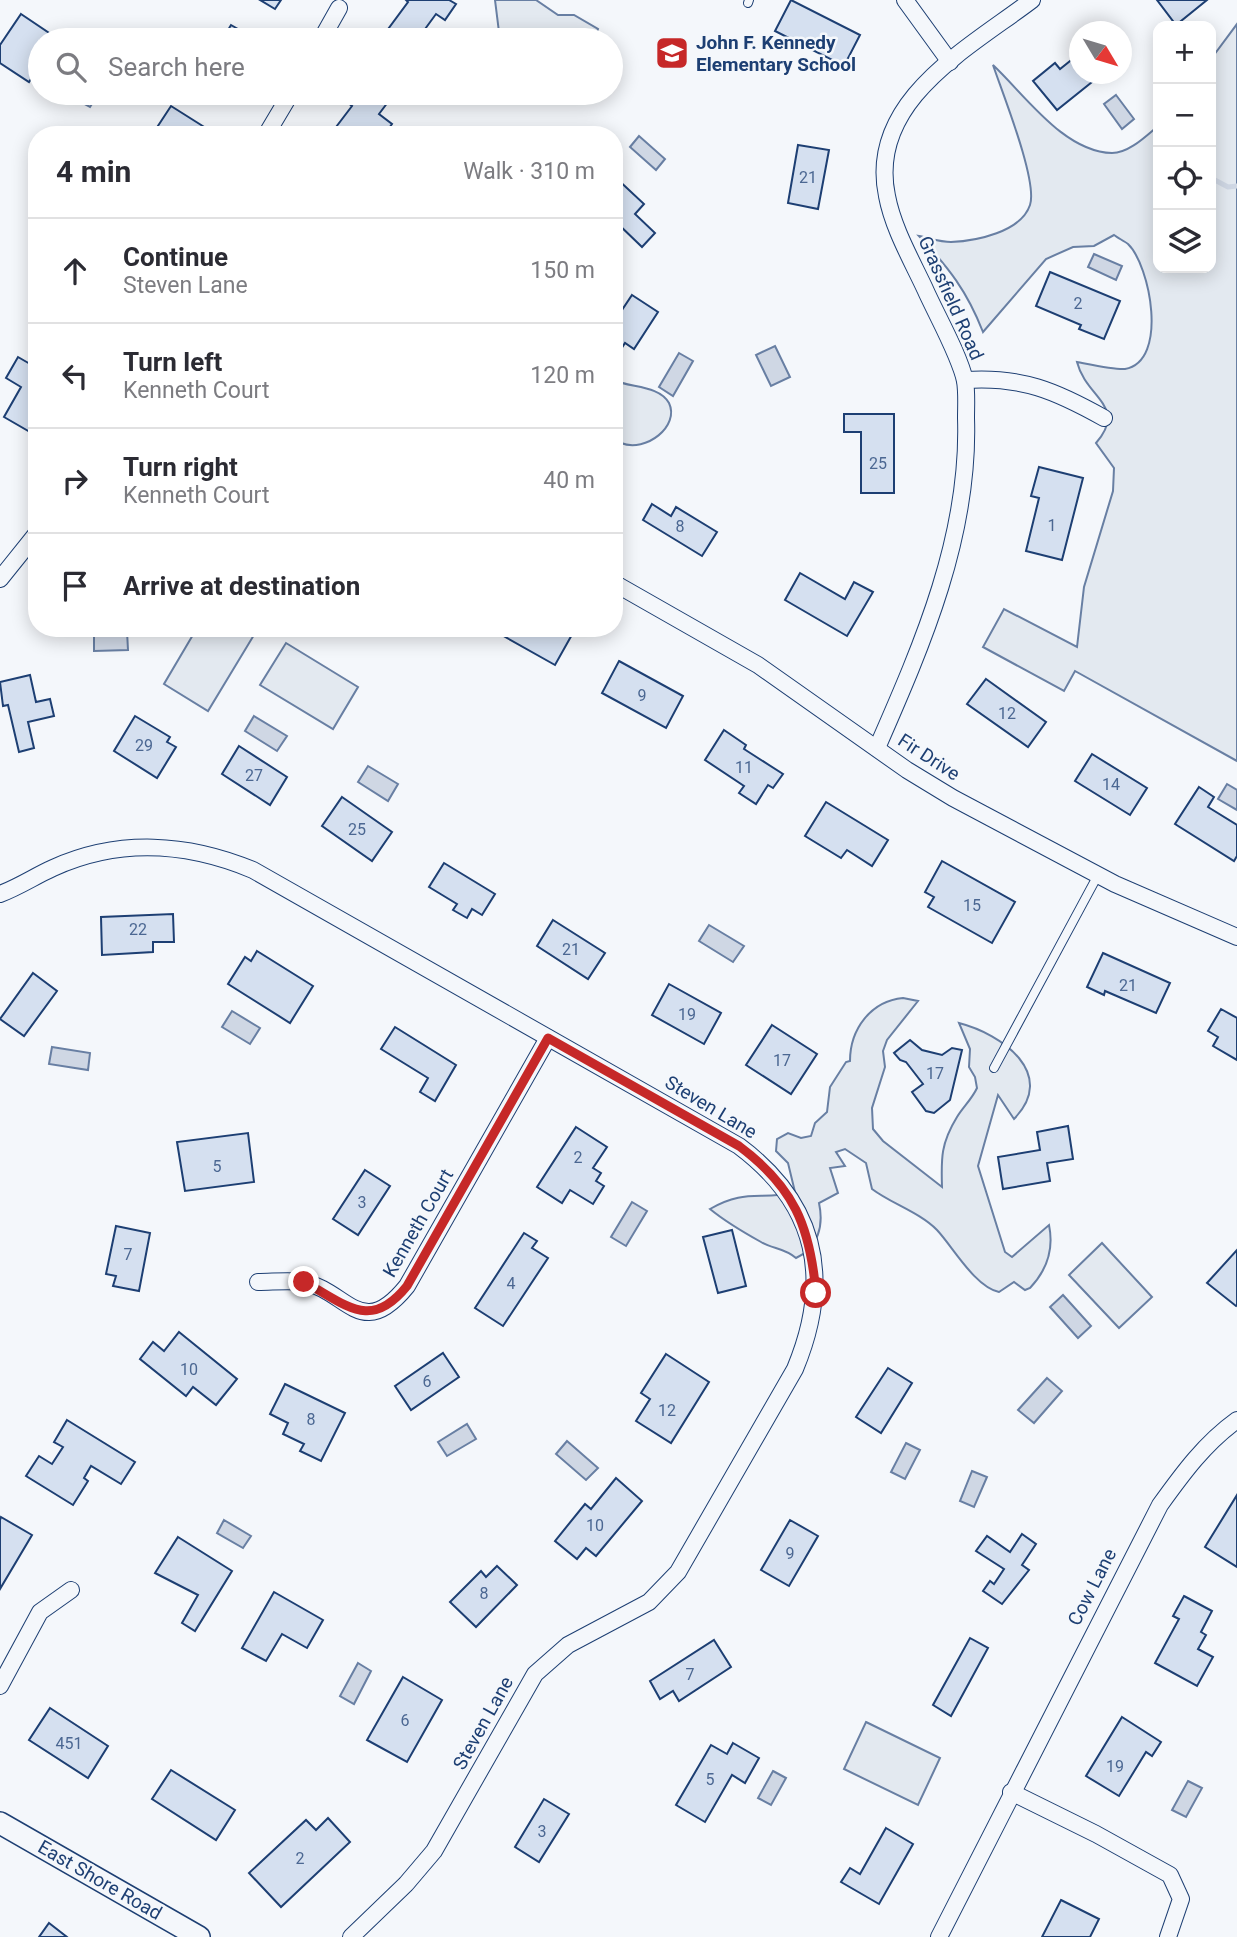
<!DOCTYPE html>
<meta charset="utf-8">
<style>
:root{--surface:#fff;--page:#f2f2f3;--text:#2b2b33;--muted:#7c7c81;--line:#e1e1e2}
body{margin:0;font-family:Roboto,sans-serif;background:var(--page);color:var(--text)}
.controls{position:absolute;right:21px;top:21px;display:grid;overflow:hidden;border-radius:14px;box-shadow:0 4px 18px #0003}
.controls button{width:63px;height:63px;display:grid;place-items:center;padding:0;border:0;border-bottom:2px solid var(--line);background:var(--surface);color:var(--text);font:35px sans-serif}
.compass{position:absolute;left:1069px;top:21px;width:63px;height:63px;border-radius:50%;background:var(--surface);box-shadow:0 4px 18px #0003;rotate:128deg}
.stop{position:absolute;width:21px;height:21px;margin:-16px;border:5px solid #c62828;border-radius:50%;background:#fff}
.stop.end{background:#c62828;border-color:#fff;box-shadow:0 2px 7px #0008}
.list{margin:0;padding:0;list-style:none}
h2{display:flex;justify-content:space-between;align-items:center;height:91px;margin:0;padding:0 28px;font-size:30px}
h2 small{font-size:23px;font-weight:400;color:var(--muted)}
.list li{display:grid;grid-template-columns:46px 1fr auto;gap:21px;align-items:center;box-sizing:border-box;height:105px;padding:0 28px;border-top:2px solid var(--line)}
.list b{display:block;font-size:26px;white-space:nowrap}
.list p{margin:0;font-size:23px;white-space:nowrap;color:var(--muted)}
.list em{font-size:23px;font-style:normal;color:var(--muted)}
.icon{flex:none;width:38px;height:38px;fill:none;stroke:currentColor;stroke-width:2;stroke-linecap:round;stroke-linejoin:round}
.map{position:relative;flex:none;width:1237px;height:1937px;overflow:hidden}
.search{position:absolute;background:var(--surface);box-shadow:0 4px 18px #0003;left:28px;top:28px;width:595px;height:77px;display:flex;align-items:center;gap:18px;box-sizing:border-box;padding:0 24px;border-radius:38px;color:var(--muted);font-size:26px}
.panel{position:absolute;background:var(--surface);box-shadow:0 4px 18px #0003;left:28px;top:126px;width:595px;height:511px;border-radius:28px}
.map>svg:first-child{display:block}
.green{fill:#e3e9f0;stroke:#687fa3;stroke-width:2}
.water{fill:#cfd7e4;stroke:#687fa3;stroke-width:2}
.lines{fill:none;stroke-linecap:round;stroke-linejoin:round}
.stream{stroke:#cfd7e4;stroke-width:5}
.building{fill:#d5e0f0;stroke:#1d3f73;stroke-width:2}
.lane-casing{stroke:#1d3f73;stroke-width:10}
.street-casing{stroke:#1d3f73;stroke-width:18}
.secondary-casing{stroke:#1d3f73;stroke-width:24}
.lane{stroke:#f4f7fb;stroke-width:8}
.street{stroke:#f4f7fb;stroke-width:16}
.secondary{stroke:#f4f7fb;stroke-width:21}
.route{stroke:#c62828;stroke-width:9}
.labels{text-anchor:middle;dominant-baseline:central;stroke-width:5;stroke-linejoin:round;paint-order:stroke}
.number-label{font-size:16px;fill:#4b6792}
.poi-label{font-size:19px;font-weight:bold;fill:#1d3f73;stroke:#f4f7fb;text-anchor:start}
.street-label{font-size:19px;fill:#1d3f73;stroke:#f4f7fb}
</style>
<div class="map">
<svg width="1237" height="1937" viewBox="0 0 1237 1937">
<rect width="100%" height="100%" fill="#f4f7fb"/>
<g class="green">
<polygon points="495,0 536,0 558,15 574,15 598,29 594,40 500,40"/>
<path d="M1237 24V761L1075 671 1064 691 983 647 1004 609 1077 647 1084 587 1113 491 1114 468 1096 443C1128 406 1086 398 1077 362 1088 364 1115 370 1125 369 1169 361 1150 265 1128 244 1124 241 1118 238 1114 235L1094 246 1073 247 1046 259 983 332C967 291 949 268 919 236 929 238 941 242 951 242 976 241 1021 232 1030 205 1038 181 1002 92 993 65 1025 95 1064 152 1112 153 1129 153 1146 136 1158 126V268H1211V59Z"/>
<path d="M614 380C630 388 659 385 669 403 680 426 646 453 621 443L614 466Z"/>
<polygon points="197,628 257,630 208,711 164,684"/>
<polygon points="286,643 358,687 333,729 260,685"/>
<path d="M903 998 918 1001 887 1040 883 1051 885 1067 872 1108 873 1129 883 1141 942 1187C941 1158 941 1143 957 1117 963 1107 972 1099 977 1088L975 1077 969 1067 970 1049 959 1023C1002 1034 1058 1074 1014 1119L998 1095 978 1166 1005 1252 1012 1257 1049 1225C1054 1249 1047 1270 1030 1288L1025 1290 1014 1282 999 1292C975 1287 953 1247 937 1230 919 1212 892 1204 872 1189L866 1163 845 1149 836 1152 845 1166 830 1168 838 1193 819 1203C824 1226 818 1248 796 1258 785 1248 773 1249 761 1242 743 1232 727 1223 710 1209 746 1188 761 1201 795 1192L788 1163 776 1151 777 1139 788 1133 801 1138 811 1136 815 1123 827 1112 830 1087 846 1062 850 1061C850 1029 871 1001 903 998Z"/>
<polygon points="1102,1243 1152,1297 1119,1328 1069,1275"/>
<polygon points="866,1722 940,1758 918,1805 844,1769"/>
</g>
<g class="water">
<polygon points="79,93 99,93 90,107 75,99"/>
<polygon points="1116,95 1134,119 1122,129 1104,104"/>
<polygon points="639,136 665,159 656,170 630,147"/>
<polygon points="1094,254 1122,266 1116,280 1088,267"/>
<polygon points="775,346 790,377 771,386 756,355"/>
<polygon points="679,353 693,361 673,396 659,387"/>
<polygon points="127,631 128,650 94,651 94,633"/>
<polygon points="254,716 287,736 277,751 245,731"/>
<polygon points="368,766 398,784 388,801 358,782"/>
<polygon points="1227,784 1237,790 1237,810 1218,799"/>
<polygon points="709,925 744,946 733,962 699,941"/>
<polygon points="232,1011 260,1028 250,1044 222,1027"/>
<polygon points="52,1047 90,1053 88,1070 49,1064"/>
<polygon points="632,1202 647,1211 626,1246 611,1237"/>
<polygon points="1063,1295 1091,1326 1078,1338 1050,1307"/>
<polygon points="1047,1378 1062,1391 1034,1423 1018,1410"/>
<polygon points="467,1424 476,1439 447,1456 438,1442"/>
<polygon points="567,1441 598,1468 586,1480 556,1454"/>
<polygon points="906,1443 920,1450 905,1479 891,1472"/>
<polygon points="972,1471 987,1477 974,1507 960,1501"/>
<polygon points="224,1520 251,1536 243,1548 217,1533"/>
<polygon points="358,1663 371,1671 354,1704 340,1696"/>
<polygon points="773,1771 786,1778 771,1805 758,1798"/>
<polygon points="1188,1781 1202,1788 1186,1817 1172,1810"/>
</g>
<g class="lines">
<polyline class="stream" points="1211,178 1228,187 1237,186"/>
</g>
<g class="building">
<polygon points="260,0 281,0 275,9"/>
<polygon points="406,0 449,0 456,4 445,20 436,14 417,40 380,40 408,2"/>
<polygon points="791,0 860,35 844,66 775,31"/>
<polygon points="1157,0 1207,0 1176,25"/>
<polygon points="21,14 58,39 40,40 40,65 29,82 0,63 0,45"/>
<polygon points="231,25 257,40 222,40"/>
<polygon points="1080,53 1080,74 1102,74 1057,110 1033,81 1055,63 1060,69"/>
<polygon points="348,93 376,93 388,102 379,114 392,124 384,135 338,135 333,131 352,106 343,99"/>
<polygon points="171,106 209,130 206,135 152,135"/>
<polygon points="798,145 829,150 818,209 788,203"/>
<polygon points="614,176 644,204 635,214 655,233 642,247 614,220"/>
<polygon points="1050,272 1120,301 1104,339 1079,329 1081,325 1036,306"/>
<polygon points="632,295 658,312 634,349 625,343 614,360 614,322"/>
<polygon points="18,357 37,368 37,436 4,417 21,387 6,378"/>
<polygon points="844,414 894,414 894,493 861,493 861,432 844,432"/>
<polygon points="1039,467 1083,478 1062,560 1026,551 1039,498 1031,496"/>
<polygon points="652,504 671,516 676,507 717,532 702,556 643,520"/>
<polygon points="800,573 845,599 854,582 873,592 847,636 785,600"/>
<polygon points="569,628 574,631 555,665 491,629"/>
<polygon points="619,661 683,696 666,728 602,693"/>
<polygon points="30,675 36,702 50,699 54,716 28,722 34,748 19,752 8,705 3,706 0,682"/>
<polygon points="986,679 1046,722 1028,747 967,704"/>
<polygon points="135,716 170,737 167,742 176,747 157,778 114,751"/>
<polygon points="724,730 746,745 744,749 783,774 773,788 768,785 756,804 739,793 744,786 705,760"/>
<polygon points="239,746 287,777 270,805 222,774"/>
<polygon points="1092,754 1147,788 1130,815 1075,781"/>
<polygon points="1199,787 1214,797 1208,807 1237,825 1237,856 1234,861 1175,824"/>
<polygon points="342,797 392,832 372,861 322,826"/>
<polygon points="826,802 888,840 872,866 847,850 841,858 805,836"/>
<polygon points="942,861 1015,902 992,943 928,907 934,897 925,892"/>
<polygon points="444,863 495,894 482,915 472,909 467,918 453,910 457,904 429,887"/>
<polygon points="173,914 174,942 153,942 153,952 102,955 101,917"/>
<polygon points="553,920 605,953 588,979 537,946"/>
<polygon points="257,951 313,986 290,1023 228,984 245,957 251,961"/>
<polygon points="1103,953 1170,983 1156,1013 1105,991 1104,995 1087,987"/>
<polygon points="33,973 57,991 24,1036 0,1019"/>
<polygon points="669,984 721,1013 704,1044 652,1015"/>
<polygon points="1221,1009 1237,1018 1237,1060 1213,1046 1218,1037 1208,1031"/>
<polygon points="772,1025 817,1054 791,1094 746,1065"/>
<polygon points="395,1027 456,1065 435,1101 420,1092 428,1078 381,1049"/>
<polygon points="910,1040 922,1050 942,1055 952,1048 962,1050 950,1100 934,1113 926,1111 912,1092 923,1084 906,1062 900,1060 894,1053"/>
<polygon points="1068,1126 1073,1159 1047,1163 1050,1181 1003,1189 998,1157 1040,1150 1037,1132"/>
<polygon points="576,1127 607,1147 593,1168 601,1173 596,1181 604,1186 593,1204 570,1190 562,1203 537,1187"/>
<polygon points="248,1133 254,1182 185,1191 177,1142"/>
<polygon points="365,1170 390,1186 358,1235 333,1219"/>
<polygon points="116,1226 150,1233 139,1291 113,1286 116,1276 106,1274"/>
<polygon points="732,1230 746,1286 718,1293 703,1237"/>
<polygon points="524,1233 537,1241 532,1248 548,1258 503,1326 475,1308"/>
<polygon points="1237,1250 1237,1305 1236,1306 1207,1283"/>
<polygon points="179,1332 237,1379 216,1405 193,1387 186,1396 140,1359 153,1342 164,1351"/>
<polygon points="443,1353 459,1377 411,1410 395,1386"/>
<polygon points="666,1354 709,1382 671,1443 636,1421 650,1399 641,1393"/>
<polygon points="888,1368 912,1383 881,1433 856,1417"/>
<polygon points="285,1384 345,1413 321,1461 300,1451 304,1444 283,1434 288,1423 270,1414"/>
<polygon points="67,1420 135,1462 121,1484 91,1466 84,1478 88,1481 73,1505 26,1476 39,1456 52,1464 63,1447 54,1442"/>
<polygon points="616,1478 642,1501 596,1556 586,1548 577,1559 555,1541 585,1504 591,1509"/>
<polygon points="1237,1495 1237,1567 1205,1547"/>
<polygon points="1,1517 32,1535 0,1589 0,1520"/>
<polygon points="790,1520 818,1536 789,1586 761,1570"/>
<polygon points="1022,1534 1036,1544 1022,1565 1029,1570 1002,1604 983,1591 990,1581 994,1584 1004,1569 976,1551 987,1536 1010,1552"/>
<polygon points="178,1537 232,1571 195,1631 182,1623 198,1595 155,1573"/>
<polygon points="497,1566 517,1585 476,1627 450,1602 481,1571 486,1577"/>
<polygon points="274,1592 323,1620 307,1648 282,1634 266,1661 242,1648"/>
<polygon points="1184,1596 1212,1611 1201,1632 1206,1635 1198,1649 1213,1657 1197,1686 1155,1663 1179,1619 1173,1616"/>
<polygon points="970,1638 988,1648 951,1716 933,1705"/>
<polygon points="714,1640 731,1667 679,1701 673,1691 660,1699 650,1681"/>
<polygon points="403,1677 442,1700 407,1762 367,1740"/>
<polygon points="50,1708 108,1746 88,1778 29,1740"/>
<polygon points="1122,1717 1161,1742 1152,1756 1146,1752 1119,1796 1086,1776"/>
<polygon points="733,1743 759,1758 745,1783 732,1775 705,1822 676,1805 711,1745 727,1754"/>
<polygon points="171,1770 235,1810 216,1840 152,1799"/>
<polygon points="544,1799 569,1814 539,1862 515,1847"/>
<polygon points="328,1818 350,1842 281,1907 249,1873 306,1820 316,1830"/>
<polygon points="886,1828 913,1844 879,1904 841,1882 850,1868 860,1874"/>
<polygon points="1061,1900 1099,1919 1090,1937 1042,1937"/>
<polygon points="49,1923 67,1937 39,1937"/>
</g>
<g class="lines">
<defs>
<g id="lane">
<polyline points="748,3 749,0"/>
<polyline points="994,1068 1098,875"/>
</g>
<g id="street">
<polyline points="905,0 950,62"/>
<polyline points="321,40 339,8"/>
<polyline points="266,135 291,93"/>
<path d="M965 380C1021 376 1056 391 1104 418"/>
<polyline points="0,579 37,533"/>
<polyline points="614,583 758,665 907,770 953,798 1115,884 1237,937"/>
<path d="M877 748C923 643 970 535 966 418 966 406 967 393 965 381 960 356 936 314 925 289 911 259 893 228 887 196 867 101 969 48 1032 0"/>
<path d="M0 894C19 887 35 876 53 868 119 838 188 843 253 870L739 1146C818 1205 832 1280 795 1369L678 1572 649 1602 568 1645 535 1674 434 1851 406 1884 351 1937"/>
<path d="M258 1282C272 1282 289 1280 303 1282 347 1290 361 1343 407 1286L548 1038"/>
<polyline points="0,1686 40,1612 71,1590"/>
<polyline points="1011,1792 1096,1834 1170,1875 1181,1899 1168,1937"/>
<path d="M939 1937 1160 1505C1183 1473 1205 1443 1237 1420"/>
</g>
<polyline id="secondary" points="0,1823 199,1937"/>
</defs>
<use href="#lane" class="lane-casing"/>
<use href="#street" class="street-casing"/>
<use href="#secondary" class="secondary-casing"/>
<use href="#lane" class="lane"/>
<use href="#street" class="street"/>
<use href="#secondary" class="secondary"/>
</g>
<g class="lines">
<path class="route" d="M304 1282C346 1304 370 1332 407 1286L548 1038 739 1146C794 1187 810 1226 816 1293"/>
</g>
<defs>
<symbol id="school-square" viewBox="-11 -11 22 22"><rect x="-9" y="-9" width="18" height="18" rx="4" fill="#c62828" stroke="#f4f7fb"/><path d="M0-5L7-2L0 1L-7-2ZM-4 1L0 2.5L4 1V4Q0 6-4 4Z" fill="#fff"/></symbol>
</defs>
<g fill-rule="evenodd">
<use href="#school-square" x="653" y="34" width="38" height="38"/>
</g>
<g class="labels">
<g class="number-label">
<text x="808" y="177">21</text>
<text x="1078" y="303">2</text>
<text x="878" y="463">25</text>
<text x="1052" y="525">1</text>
<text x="680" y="526">8</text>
<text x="642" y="695">9</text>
<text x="1007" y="713">12</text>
<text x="144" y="745">29</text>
<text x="744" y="767">11</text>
<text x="254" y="775">27</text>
<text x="1111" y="784">14</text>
<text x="357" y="829">25</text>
<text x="972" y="905">15</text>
<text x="138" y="929">22</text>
<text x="571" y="949">21</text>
<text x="1128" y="985">21</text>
<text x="687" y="1014">19</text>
<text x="782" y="1060">17</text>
<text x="935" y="1073">17</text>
<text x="578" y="1157">2</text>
<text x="217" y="1166">5</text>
<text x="362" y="1202">3</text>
<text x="128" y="1254">7</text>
<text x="511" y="1283">4</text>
<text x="189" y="1369">10</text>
<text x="427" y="1381">6</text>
<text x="667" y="1410">12</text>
<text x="311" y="1419">8</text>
<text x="595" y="1525">10</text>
<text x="790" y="1553">9</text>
<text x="484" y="1593">8</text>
<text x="690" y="1674">7</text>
<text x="405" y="1720">6</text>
<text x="69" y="1743">451</text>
<text x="1115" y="1766">19</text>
<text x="710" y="1779">5</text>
<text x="542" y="1831">3</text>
<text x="300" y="1858">2</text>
</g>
<g class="poi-label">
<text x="696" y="42">John F. Kennedy<tspan x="696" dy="22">Elementary School</tspan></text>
</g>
<g class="street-label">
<text transform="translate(951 298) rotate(66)">Grassfield Road</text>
<text transform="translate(929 757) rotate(33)">Fir Drive</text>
<text transform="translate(711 1107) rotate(31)">Steven Lane</text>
<text transform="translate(418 1223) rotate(-60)">Kenneth Court</text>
<text transform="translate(1092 1587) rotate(-63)">Cow Lane</text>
<text transform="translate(483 1723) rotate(-61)">Steven Lane</text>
<text transform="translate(100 1880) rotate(30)">East Shore Road</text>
</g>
</g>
</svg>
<div class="controls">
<button>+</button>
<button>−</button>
<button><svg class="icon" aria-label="locate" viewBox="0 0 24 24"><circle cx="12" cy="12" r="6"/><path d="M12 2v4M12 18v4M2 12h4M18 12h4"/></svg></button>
<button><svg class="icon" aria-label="layers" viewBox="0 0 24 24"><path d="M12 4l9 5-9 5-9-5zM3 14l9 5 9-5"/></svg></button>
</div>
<svg class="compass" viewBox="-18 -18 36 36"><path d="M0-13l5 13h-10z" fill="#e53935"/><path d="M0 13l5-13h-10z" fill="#7c7c81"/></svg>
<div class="stop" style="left:816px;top:1293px"></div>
<div class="stop end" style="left:304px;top:1282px"></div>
<div class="search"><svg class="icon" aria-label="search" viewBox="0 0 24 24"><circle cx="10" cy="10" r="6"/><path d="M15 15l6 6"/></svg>Search here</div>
<section class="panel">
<h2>4 min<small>Walk · 310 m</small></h2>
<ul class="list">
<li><svg class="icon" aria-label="ahead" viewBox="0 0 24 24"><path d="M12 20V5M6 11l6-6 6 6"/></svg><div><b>Continue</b><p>Steven Lane</p></div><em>150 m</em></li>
<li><svg class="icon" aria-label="left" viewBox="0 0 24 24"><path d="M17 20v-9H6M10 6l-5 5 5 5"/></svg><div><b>Turn left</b><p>Kenneth Court</p></div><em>120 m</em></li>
<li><svg class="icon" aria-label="right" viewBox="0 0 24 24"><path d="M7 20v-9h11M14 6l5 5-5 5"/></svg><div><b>Turn right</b><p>Kenneth Court</p></div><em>40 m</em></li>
<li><svg class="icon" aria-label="arrive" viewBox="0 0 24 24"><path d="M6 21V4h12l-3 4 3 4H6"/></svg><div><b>Arrive at destination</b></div></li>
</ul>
</section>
</div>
